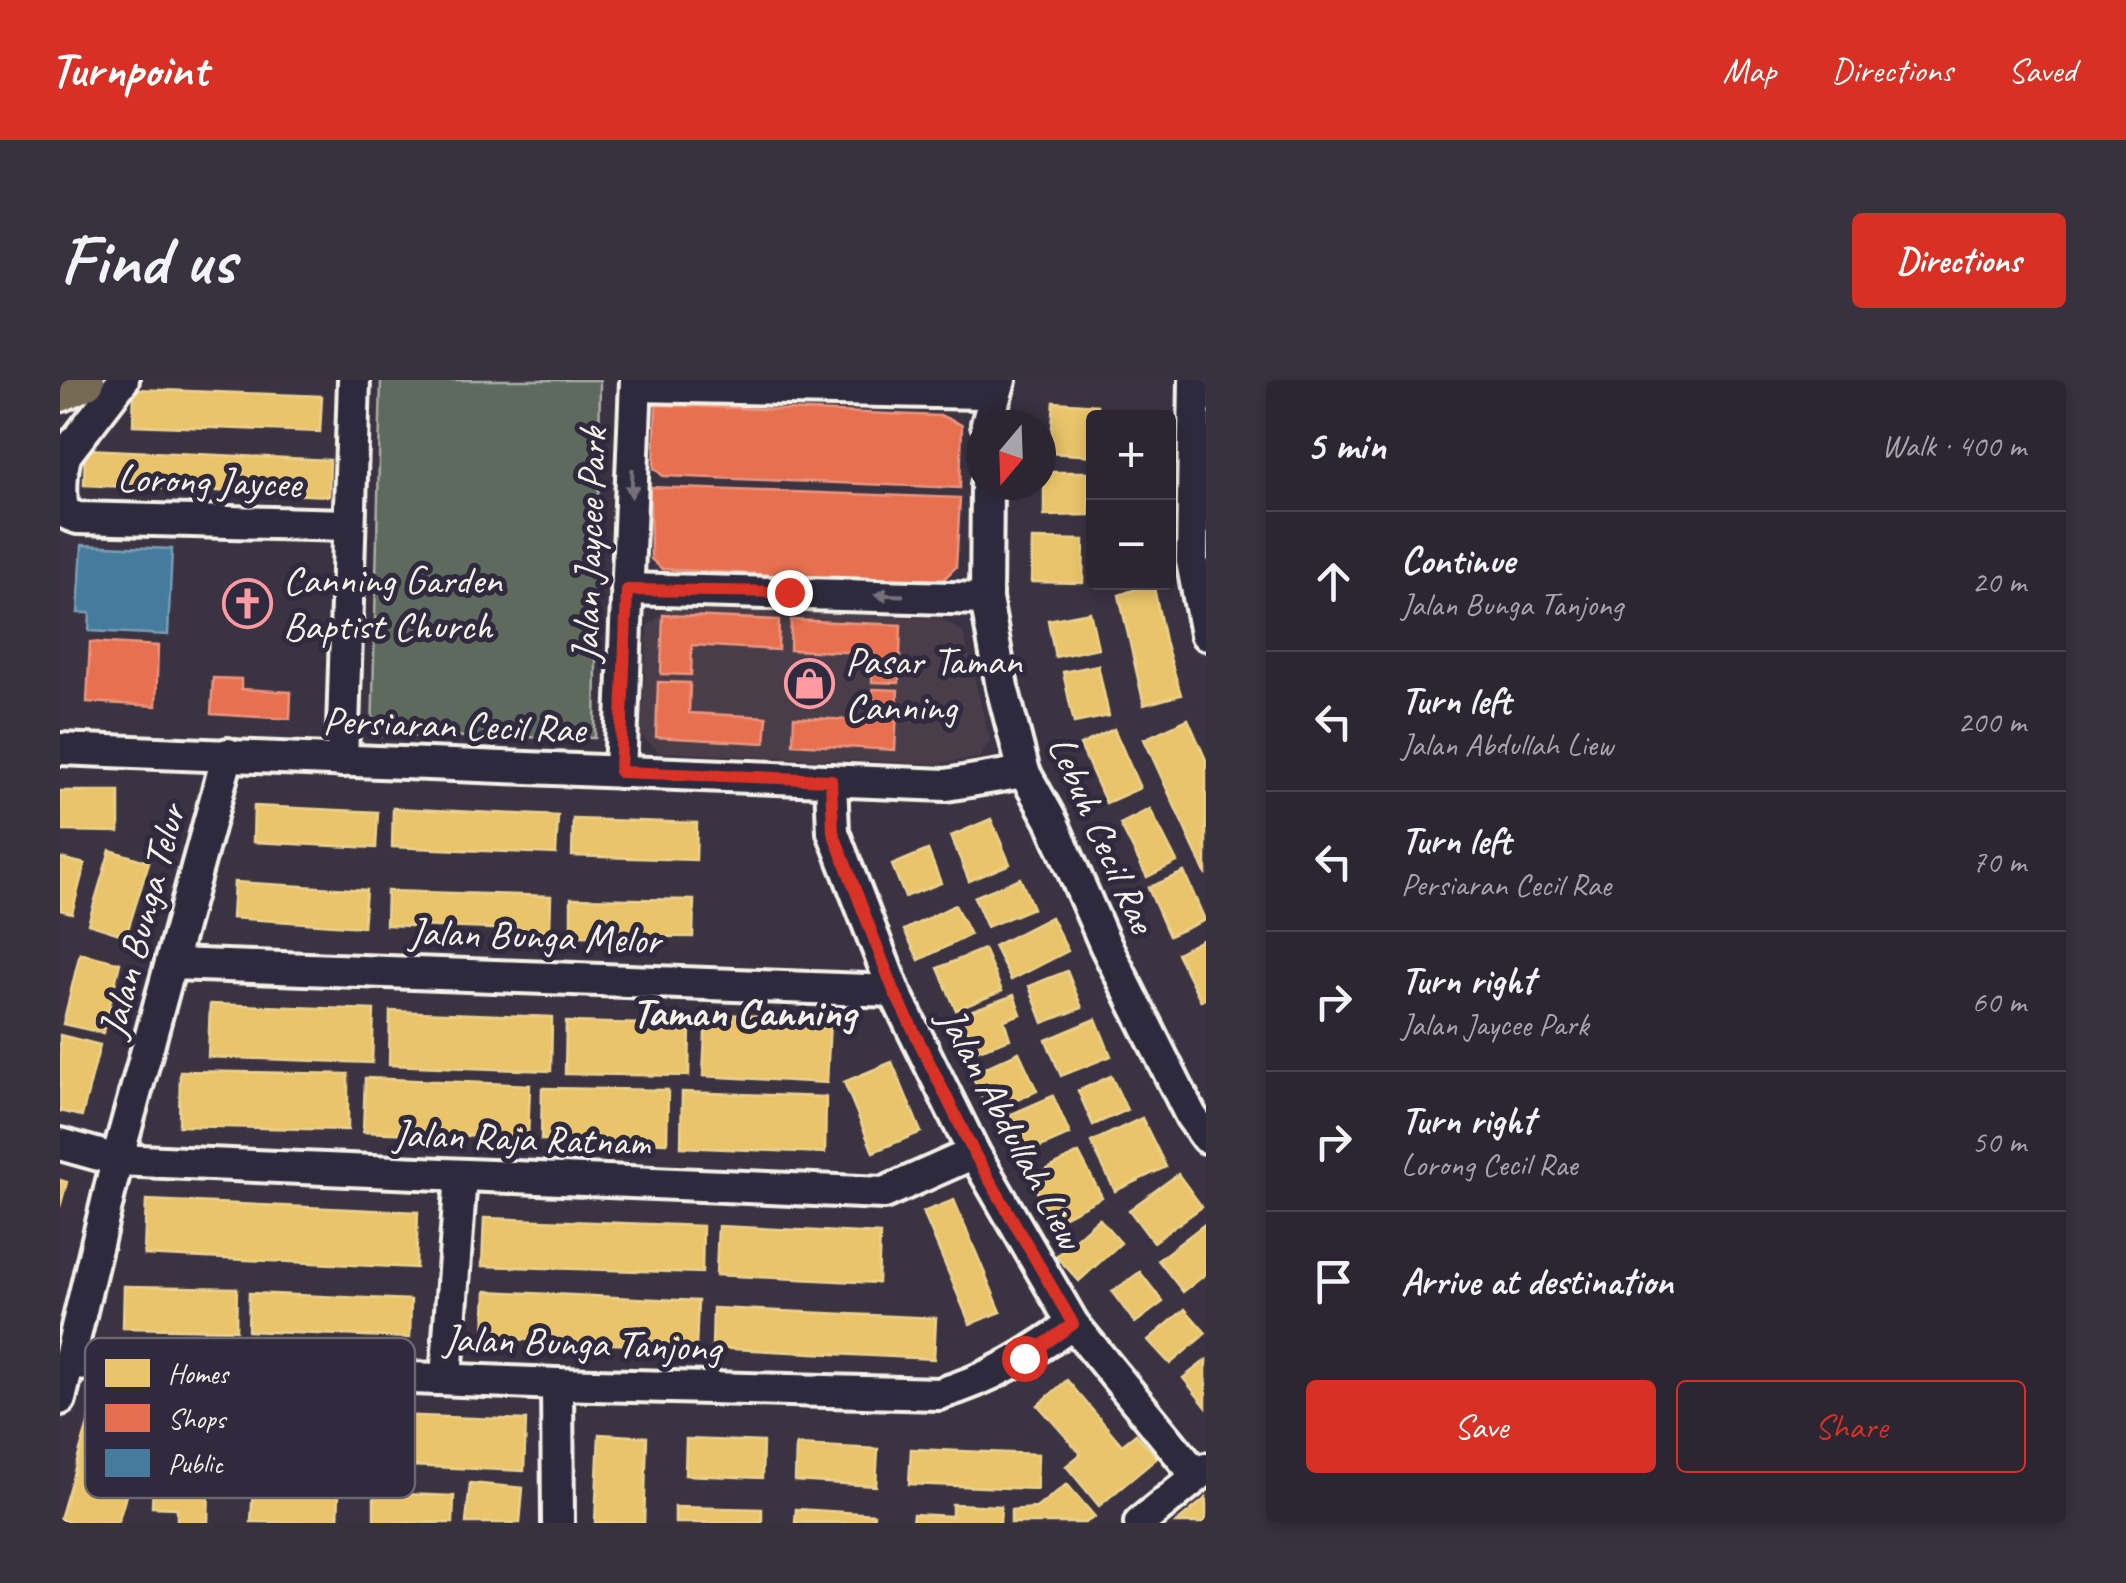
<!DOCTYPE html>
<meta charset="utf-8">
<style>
:root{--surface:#2c2632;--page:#38323e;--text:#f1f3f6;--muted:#a6a5ac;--line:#48434d;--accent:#d93025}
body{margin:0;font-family:Caveat,sans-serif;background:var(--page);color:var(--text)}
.controls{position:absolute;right:30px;top:30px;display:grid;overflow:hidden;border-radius:10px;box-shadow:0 5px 15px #0003}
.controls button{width:90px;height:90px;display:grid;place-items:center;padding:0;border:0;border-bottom:2px solid var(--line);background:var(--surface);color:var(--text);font:50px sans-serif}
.compass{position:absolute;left:906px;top:30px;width:90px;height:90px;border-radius:50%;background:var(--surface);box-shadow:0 5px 15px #0003;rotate:199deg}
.stop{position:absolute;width:30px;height:30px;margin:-22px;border:8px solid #d93025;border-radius:50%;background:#fff}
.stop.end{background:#d93025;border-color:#fff;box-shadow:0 2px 10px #0008}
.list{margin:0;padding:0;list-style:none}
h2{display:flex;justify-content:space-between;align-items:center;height:130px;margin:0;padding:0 40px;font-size:42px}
h2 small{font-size:32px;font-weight:400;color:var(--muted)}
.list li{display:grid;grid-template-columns:65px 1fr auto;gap:30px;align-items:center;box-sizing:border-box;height:140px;padding:0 40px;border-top:2px solid var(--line)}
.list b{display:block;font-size:38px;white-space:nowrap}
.list p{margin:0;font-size:32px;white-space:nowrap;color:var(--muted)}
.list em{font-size:32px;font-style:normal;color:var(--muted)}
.actions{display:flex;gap:20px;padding:30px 40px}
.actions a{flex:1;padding:22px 0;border:2px solid var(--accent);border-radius:10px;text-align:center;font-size:35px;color:var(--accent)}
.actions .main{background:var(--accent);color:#fff}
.icon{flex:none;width:55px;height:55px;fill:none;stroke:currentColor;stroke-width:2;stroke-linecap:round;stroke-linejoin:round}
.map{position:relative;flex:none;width:1146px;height:1143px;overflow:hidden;border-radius:10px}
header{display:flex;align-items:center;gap:60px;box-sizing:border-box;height:140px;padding:0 50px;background:var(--accent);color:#fff}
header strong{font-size:48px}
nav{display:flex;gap:55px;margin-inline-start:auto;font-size:35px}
.intro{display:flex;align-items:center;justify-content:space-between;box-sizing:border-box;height:240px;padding:0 60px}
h1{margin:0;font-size:70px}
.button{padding:25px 45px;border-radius:10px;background:var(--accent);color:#fff;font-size:35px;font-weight:700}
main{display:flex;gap:60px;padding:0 60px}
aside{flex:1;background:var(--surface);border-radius:10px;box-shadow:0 5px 15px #0003}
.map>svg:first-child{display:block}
.built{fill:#493e49}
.green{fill:#5f6a5f;stroke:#aaaea4;stroke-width:2.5}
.homes{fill:#e9c46a;stroke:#ecd290;stroke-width:2.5}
.shops{fill:#e76f51;stroke:#eb967e;stroke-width:2.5}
.public{fill:#457b9d;stroke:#7a9eb4;stroke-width:2.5}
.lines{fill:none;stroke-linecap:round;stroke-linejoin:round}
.minor-casing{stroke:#f4f1e8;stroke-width:38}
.major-casing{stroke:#f4f1e8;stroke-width:45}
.minor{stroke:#2f2a3d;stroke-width:30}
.major{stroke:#776a54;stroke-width:38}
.oneway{fill:#747079}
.route{stroke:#d93025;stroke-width:12}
.labels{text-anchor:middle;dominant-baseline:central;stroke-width:10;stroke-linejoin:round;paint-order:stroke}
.street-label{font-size:40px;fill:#f4f1e8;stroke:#2f2a3d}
.poi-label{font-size:40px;fill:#f4f1e8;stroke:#2f2a3d;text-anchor:start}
.neighbourhood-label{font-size:42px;font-weight:bold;fill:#f4f1e8;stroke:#2f2a3d}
.key{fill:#2f2a3d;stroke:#6a6670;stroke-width:2.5}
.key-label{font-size:28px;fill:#f4f1e8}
</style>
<header>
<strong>Turnpoint</strong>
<nav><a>Map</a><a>Directions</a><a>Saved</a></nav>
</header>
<div class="intro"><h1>Find us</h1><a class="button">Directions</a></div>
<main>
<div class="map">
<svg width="1146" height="1143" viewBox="0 0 1146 1143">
<rect width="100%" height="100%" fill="#3b3342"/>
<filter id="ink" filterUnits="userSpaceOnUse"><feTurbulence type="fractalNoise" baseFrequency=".01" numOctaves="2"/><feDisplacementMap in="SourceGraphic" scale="20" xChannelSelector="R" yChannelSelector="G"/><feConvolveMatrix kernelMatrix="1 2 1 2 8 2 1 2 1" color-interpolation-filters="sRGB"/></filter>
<g filter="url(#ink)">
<polygon class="built" points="611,225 881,239 903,252 930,361 919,378 876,384 599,372 581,355 588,246"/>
<polygon class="green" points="321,0 540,0 535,358 312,356"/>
<g class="homes">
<polygon points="74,9 262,16 260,52 73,45"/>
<polygon points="994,22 1037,25 1037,38 1034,38 1034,76 990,73"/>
<polygon points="25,69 270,80 269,116 24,105"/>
<polygon points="984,92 1028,92 1029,135 984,136"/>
<polygon points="972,159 1024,160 1023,203 971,202"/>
<polygon points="1093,203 1105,261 1121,315 1084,325 1059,215"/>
<polygon points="1030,232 1038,268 995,277 988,240"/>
<polygon points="1038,285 1049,336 1014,343 1003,292"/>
<polygon points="1128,339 1146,380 1146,495 1084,359"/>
<polygon points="1054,349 1080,408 1046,423 1020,365"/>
<polygon points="0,411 59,411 59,452 0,451"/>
<polygon points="194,426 318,432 316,468 193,462"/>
<polygon points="333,428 498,436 496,474 332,467"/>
<polygon points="1090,429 1117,482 1087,497 1060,444"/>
<polygon points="513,439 637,443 636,480 512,476"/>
<polygon points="931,439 950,484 909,501 891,456"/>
<polygon points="50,470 89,482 66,556 28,544"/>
<polygon points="868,470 881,503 845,517 832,485"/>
<polygon points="0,478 25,484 12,533 0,530"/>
<polygon points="1124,492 1145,540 1109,556 1088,508"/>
<polygon points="960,498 973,528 927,547 914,517"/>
<polygon points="174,502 306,510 303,547 172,538"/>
<polygon points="327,511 491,516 490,551 326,545"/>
<polygon points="511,518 634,520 633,557 511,556"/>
<polygon points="895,525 910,555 859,580 844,550"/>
<polygon points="991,537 1008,571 951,600 934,566"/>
<polygon points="1146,558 1146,618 1141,621 1117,573"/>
<polygon points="924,569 942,611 896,630 878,588"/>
<polygon points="20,573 60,583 43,653 3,644"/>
<polygon points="1007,591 1022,628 983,643 969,606"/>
<polygon points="954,615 961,634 944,640 950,659 916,671 908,650 890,656 885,640"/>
<polygon points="150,624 314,630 312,683 148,677"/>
<polygon points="330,631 492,637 491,691 329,685"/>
<polygon points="646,633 770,640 767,703 643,696"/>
<polygon points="1036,639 1051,676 1001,696 986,660"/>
<polygon points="506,642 630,645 629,696 505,694"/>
<polygon points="0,655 40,665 22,736 0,731"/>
<polygon points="959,672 977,711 929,733 911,694"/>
<polygon points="832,682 861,752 813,772 784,702"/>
<polygon points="120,691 288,694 288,750 119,746"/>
<polygon points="1051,696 1067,730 1033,745 1018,711"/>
<polygon points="305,698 470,705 468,758 303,752"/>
<polygon points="482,708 608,710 607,763 481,760"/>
<polygon points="622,712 766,717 765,773 621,767"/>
<polygon points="993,716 1010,754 955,778 938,740"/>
<polygon points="1082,738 1106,787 1055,811 1031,762"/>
<polygon points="1019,773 1042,817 993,842 970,798"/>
<polygon points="1118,794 1142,827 1093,862 1069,830"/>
<polygon points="0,800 7,802 0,827"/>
<polygon points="86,820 358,832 356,888 84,875"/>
<polygon points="894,820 941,932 910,944 863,832"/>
<polygon points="424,838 643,846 642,893 422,886"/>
<polygon points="1039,838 1061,863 1019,901 996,876"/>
<polygon points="1146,843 1146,894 1123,912 1098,880"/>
<polygon points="658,846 820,854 818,903 656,895"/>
<polygon points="1080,892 1103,922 1075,943 1052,912"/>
<polygon points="64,906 177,908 176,950 63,948"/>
<polygon points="426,911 638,921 636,968 424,958"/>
<polygon points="189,913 351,920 350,958 188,951"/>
<polygon points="653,928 876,938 874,979 652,968"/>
<polygon points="1125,929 1146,953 1110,984 1088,960"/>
<polygon points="1146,980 1146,1027 1123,998"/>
<polygon points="1007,1000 1062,1065 1076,1054 1097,1078 1039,1126 1006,1086 1021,1074 978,1025"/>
<polygon points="35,1020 89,1036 58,1143 11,1143 0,1139"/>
<polygon points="304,1034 466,1040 464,1091 302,1084"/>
<polygon points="539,1054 587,1057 584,1143 535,1143"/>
<polygon points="626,1059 703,1062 702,1098 625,1095"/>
<polygon points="736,1065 818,1069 816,1106 735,1101"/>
<polygon points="851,1069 978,1074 977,1109 849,1104"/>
<polygon points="93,1103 149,1105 148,1143 117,1143 117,1128 92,1127"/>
<polygon points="410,1103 463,1108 460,1143 406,1143"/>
<polygon points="1007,1104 1035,1137 1025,1143 951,1143 951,1130 976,1128"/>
<polygon points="193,1107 279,1112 278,1143 191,1142"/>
<polygon points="314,1113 394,1116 393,1143 314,1143"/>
<polygon points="1146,1118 1146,1143 1116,1143"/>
<polygon points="892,1124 941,1126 940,1143 852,1143 853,1134 892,1136"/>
<polygon points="615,1127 702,1129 702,1143 615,1143"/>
<polygon points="736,1129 814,1134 813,1143 735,1143"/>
</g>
<g class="shops">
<polygon points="596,25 882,36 902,45 900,108 603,96 594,88"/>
<polygon points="590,107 900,118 896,187 879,204 602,189 591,179"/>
<polygon points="603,235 719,240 718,270 632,265 631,295 601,294"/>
<polygon points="731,240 841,245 839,303 812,302 813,273 730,270"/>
<polygon points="30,262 98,266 96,326 27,322"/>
<polygon points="153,298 181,299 181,309 231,312 230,339 151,334"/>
<polygon points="598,302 630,303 629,333 707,337 705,363 596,357"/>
<polygon points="813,309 838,310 835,370 733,364 734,337 811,341"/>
</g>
<polygon class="public" points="22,165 112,169 108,255 29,251 30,233 18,233"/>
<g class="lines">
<defs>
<g id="minor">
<path d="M63 0 6 74C1 87 0 115 3 129 6 135 12 136 18 138L289 145"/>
<polyline points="1135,0 1132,181 1146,254"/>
<polyline points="576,6 922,13"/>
<polyline points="927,44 940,0"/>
<polyline points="927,105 926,219 942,307 964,392 992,442 1045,564 1131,736 1146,757"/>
<polyline points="567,209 926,219"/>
<polyline points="0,369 886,405 964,392"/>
<polyline points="282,381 294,0"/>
<polyline points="560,392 576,0"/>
<polyline points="771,400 773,452 834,611 914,773 1013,944 1137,1096"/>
<polyline points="113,584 834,611"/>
<polyline points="0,764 57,780 824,813 914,773"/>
<path d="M10 984 497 1004 879 1014C932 998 968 975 1013 944"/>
<polyline points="386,998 401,796"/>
<polyline points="497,1004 498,1143"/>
<polyline points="0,1019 57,780 168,374"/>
<polyline points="1080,1143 1146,1089"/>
</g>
<polyline id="major" points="0,12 25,0"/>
</defs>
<use href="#minor" class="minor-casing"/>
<use href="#major" class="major-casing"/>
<use href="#minor" class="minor"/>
<use href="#major" class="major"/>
</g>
<defs><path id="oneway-solid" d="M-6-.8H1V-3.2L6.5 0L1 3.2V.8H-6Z" transform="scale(2.5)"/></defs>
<g class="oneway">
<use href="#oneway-solid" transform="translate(572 103) rotate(92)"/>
<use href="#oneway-solid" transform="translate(829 215) rotate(-178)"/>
</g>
</g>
<g class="lines" filter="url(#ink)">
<polyline class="route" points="729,212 567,210 560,392 771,400 773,452 834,611 914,773 1013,944 964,978"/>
</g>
<defs>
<symbol id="church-ring" viewBox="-11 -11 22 22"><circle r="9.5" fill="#2f2a3d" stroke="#ff9aa2" stroke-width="1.5"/><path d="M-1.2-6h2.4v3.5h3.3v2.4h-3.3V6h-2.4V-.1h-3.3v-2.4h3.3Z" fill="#ff9aa2"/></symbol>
<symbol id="shop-ring" viewBox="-11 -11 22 22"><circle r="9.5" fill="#2f2a3d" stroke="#ff9aa2" stroke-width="1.5"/><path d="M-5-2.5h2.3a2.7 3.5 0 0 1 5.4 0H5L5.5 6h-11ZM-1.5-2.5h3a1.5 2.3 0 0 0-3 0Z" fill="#ff9aa2"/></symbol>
</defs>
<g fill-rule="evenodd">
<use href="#church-ring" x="160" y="196" width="55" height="55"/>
<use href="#shop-ring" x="722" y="276" width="55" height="55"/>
</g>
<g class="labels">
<g class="street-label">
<text transform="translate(149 101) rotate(2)">Lorong Jaycee</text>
<text transform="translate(529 165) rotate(-88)">Jalan Jaycee Park</text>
<text transform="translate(394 345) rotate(2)">Persiaran Cecil Rae</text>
<text transform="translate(1042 454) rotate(66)">Lebuh Cecil Rae</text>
<text transform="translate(82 541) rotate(-75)">Jalan Bunga Telur</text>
<text transform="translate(475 556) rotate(2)">Jalan Bunga Melor</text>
<text transform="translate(951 748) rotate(62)">Jalan Abdullah Liew</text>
<text transform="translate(462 758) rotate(2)">Jalan Raja Ratnam</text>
<text transform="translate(522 963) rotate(2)">Jalan Bunga Tanjong</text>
</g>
<g class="poi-label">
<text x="223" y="200">Canning Garden<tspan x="223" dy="46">Baptist Church</tspan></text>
<text x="785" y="281">Pasar Taman<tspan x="785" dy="46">Canning</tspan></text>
</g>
<g class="neighbourhood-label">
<text x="684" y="632">Taman Canning</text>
</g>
</g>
<rect x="25" y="958" width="330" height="160" rx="15" class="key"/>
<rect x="45" y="979" width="45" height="28" fill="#e9c46a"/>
<rect x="45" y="1024" width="45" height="28" fill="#e76f51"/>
<rect x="45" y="1069" width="45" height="28" fill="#457b9d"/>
<g class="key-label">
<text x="108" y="1003">Homes</text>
<text x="108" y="1048">Shops</text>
<text x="108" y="1093">Public</text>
</g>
</svg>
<div class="controls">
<button>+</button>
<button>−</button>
</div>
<svg class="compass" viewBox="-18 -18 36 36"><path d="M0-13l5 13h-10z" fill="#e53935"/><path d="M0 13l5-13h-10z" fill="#a6a5ac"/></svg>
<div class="stop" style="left:964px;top:978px"></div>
<div class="stop end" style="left:729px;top:212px"></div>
</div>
<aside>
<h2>5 min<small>Walk · 400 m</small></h2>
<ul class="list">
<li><svg class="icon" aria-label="ahead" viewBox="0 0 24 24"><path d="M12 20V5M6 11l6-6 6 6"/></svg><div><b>Continue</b><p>Jalan Bunga Tanjong</p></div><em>20 m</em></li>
<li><svg class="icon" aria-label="left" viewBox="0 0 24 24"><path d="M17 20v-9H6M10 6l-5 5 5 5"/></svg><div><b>Turn left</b><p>Jalan Abdullah Liew</p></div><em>200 m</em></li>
<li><svg class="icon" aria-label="left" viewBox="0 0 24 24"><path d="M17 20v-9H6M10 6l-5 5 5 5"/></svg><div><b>Turn left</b><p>Persiaran Cecil Rae</p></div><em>70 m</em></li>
<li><svg class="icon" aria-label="right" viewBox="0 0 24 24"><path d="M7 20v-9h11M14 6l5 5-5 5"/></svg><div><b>Turn right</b><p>Jalan Jaycee Park</p></div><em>60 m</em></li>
<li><svg class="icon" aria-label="right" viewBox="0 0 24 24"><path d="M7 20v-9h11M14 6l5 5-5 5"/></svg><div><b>Turn right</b><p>Lorong Cecil Rae</p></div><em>50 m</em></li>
<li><svg class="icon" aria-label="arrive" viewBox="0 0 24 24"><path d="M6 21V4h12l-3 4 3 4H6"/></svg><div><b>Arrive at destination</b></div></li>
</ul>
<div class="actions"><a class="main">Save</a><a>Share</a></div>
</aside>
</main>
